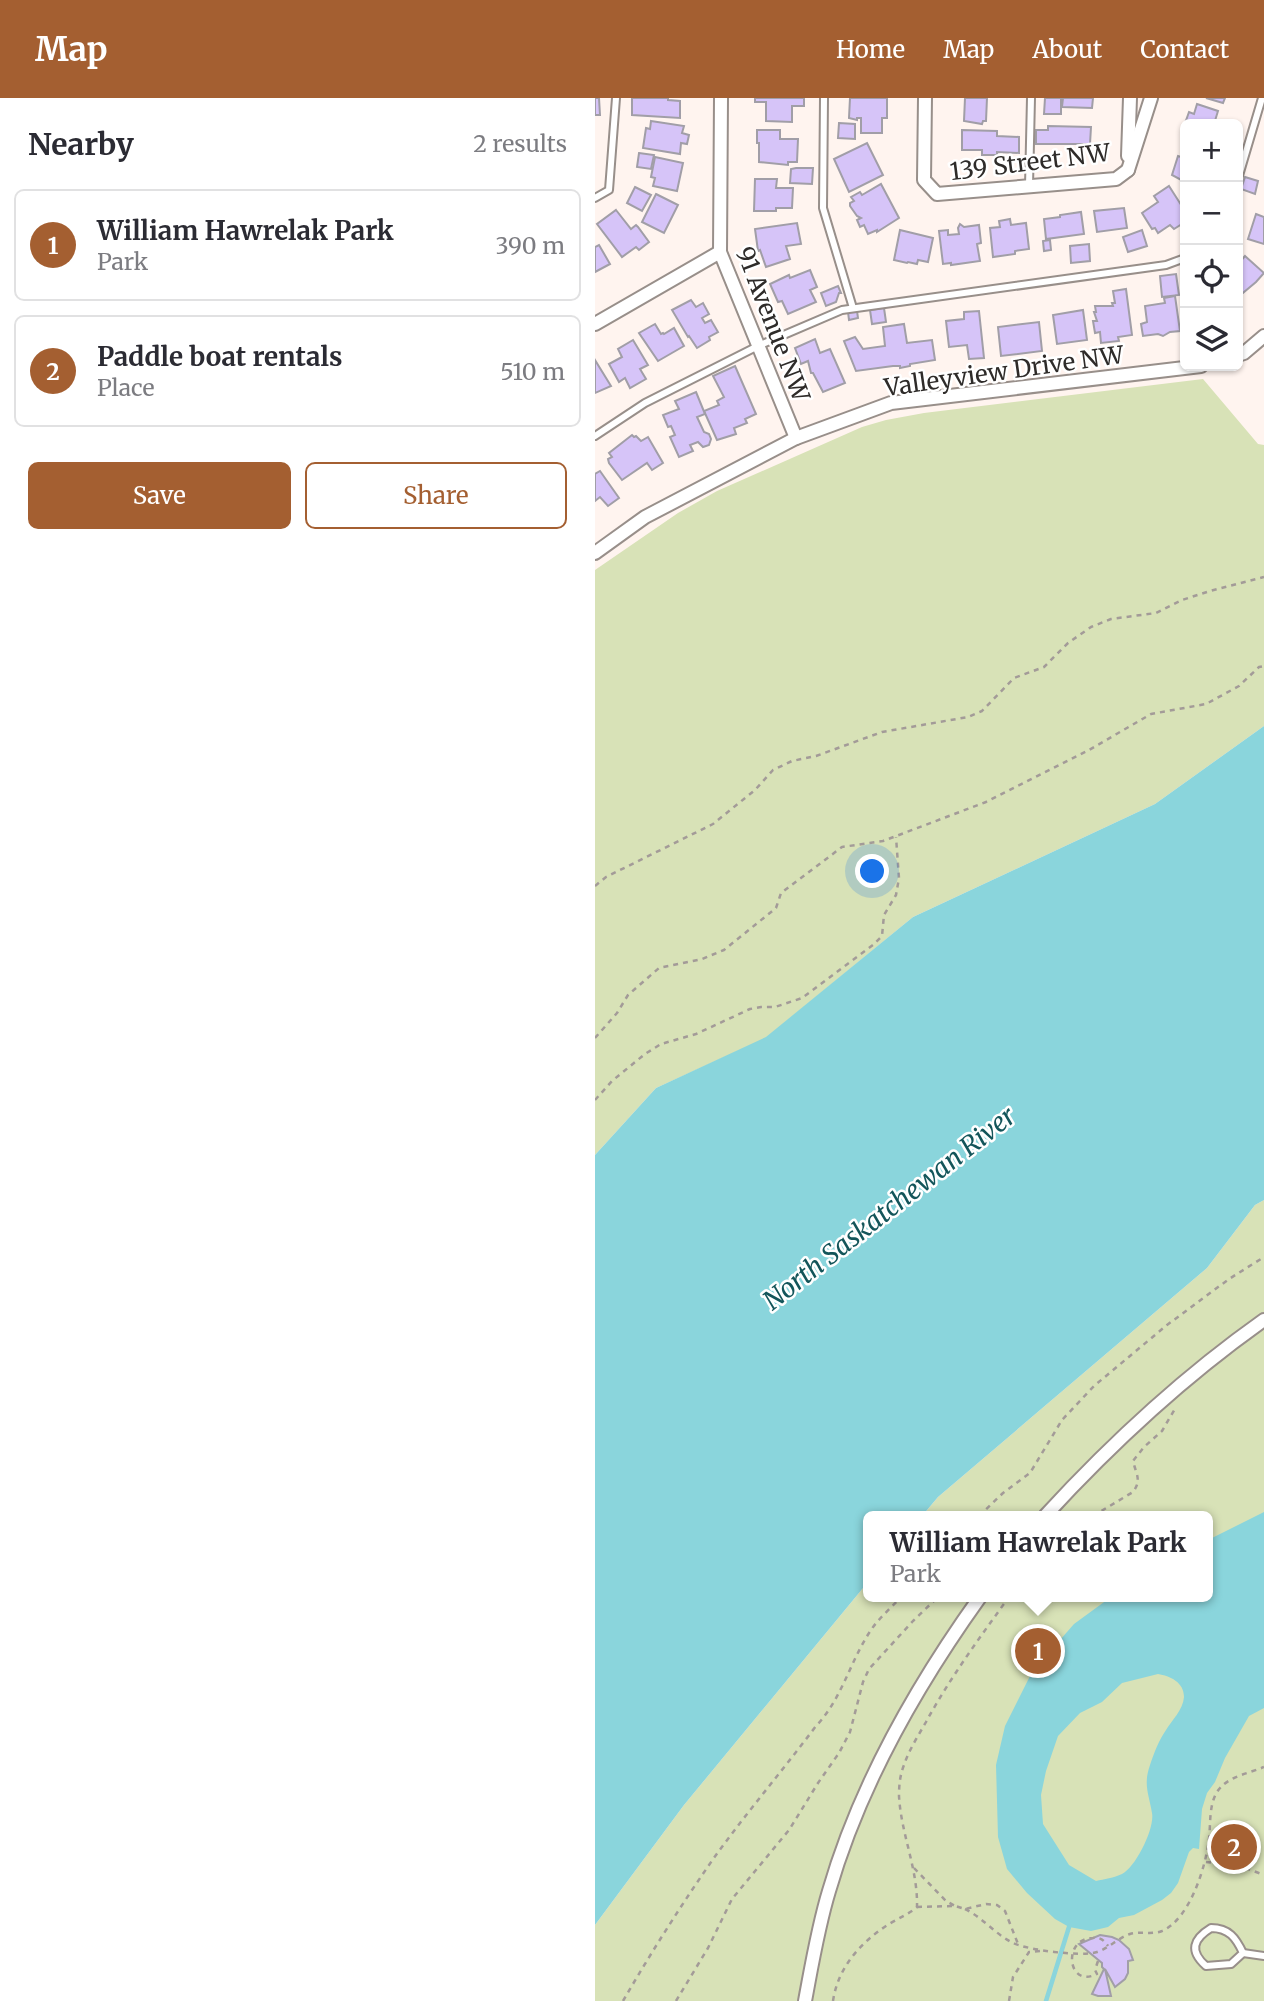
<!DOCTYPE html>
<meta charset="utf-8">
<style>
:root{--surface:#fff;--page:#f7f7f7;--text:#2b2b33;--muted:#7c7c81;--line:#e1e1e2;--accent:#a45f31}
body{margin:0;font-family:Merriweather,serif;background:var(--page);color:var(--text)}
.controls{position:absolute;right:21px;top:21px;display:grid;overflow:hidden;border-radius:10px;box-shadow:0 2px 5px #0004}
.controls button{width:63px;height:63px;display:grid;place-items:center;padding:0;border:0;border-bottom:2px solid var(--line);background:var(--surface);color:var(--text);font:35px sans-serif}
.you{position:absolute;left:278px;top:774px;width:24px;height:24px;margin:-18px;border:5px solid #fff;border-radius:50%;background:#1a73e8;box-shadow:0 0 0 10px #1a73e833}
.badge{display:grid;place-items:center;width:46px;height:46px;border-radius:50%;background:var(--accent);color:#fff;font-size:23px;font-weight:700}
.pin{position:absolute;translate:-50% -50%;border:4px solid #fff;box-shadow:0 2px 7px #0006}
.popup{position:absolute;left:268px;top:1413px;width:350px;height:91px;box-sizing:border-box;display:grid;place-content:center;border-radius:10px;background:var(--surface);filter:drop-shadow(0 2px 5px #0005);font-size:23px;white-space:nowrap;color:var(--muted)}
.popup b{font-size:26px;color:var(--text)}
.popup::after{content:'';position:absolute;left:50%;top:100%;margin-left:-14px;border:14px solid transparent;border-top-color:var(--surface)}
.list{margin:0;padding:0;list-style:none}
h2{display:flex;justify-content:space-between;align-items:center;height:91px;margin:0;padding:0 28px;font-size:30px}
h2 small{font-size:23px;font-weight:400;color:var(--muted)}
.list li{display:grid;grid-template-columns:46px 1fr auto;gap:21px;align-items:center;box-sizing:border-box;height:112px;margin:0 14px 14px;padding:0 14px;border:2px solid var(--line);border-radius:10px}
.list b{display:block;font-size:26px;white-space:nowrap}
.list p{margin:0;font-size:23px;white-space:nowrap;color:var(--muted)}
.list em{font-size:23px;font-style:normal;color:var(--muted)}
.actions{display:flex;gap:14px;padding:21px 28px}
.actions a{flex:1;padding:16px 0;border:2px solid var(--accent);border-radius:10px;text-align:center;font-size:24px;color:var(--accent)}
.actions .main{background:var(--accent);color:#fff}
.icon{flex:none;width:38px;height:38px;fill:none;stroke:currentColor;stroke-width:2;stroke-linecap:round;stroke-linejoin:round}
.map{position:relative;flex:none;width:669px;height:1903px;overflow:hidden}
header{display:flex;align-items:center;gap:42px;box-sizing:border-box;height:98px;padding:0 35px;background:var(--accent);color:#fff}
header strong{font-size:33px}
nav{display:flex;gap:38px;margin-inline-start:auto;font-size:24px}
main{display:flex}
aside{flex:1;background:var(--surface)}
.map>svg:first-child{display:block}
.green{fill:#d8e2b7}
.water{fill:#8ad5dc;fill-rule:evenodd}
.lines{fill:none;stroke-linecap:round;stroke-linejoin:round}
.stream{stroke:#8ad5dc;stroke-width:4.5}
.building{fill:#d6c4f8;stroke:#a19ea7;stroke-width:2}
.lane-casing{stroke:#988f8a;stroke-width:10}
.street-casing{stroke:#988f8a;stroke-width:16}
.path{stroke:#a39b98;stroke-width:2.5;stroke-dasharray:5 5;stroke-linecap:butt}
.lane{stroke:#fff;stroke-width:6}
.street{stroke:#fff;stroke-width:12}
.labels{text-anchor:middle;dominant-baseline:central;stroke-width:5;stroke-linejoin:round;paint-order:stroke}
.street-label{font-size:24px;fill:#2e2b29;stroke:#fff}
.water-label{font-size:26px;font-style:italic;fill:#13555a;stroke:#fff}
</style>
<header>
<strong>Map</strong>
<nav><a>Home</a><a>Map</a><a>About</a><a>Contact</a></nav>
</header>
<main>
<aside>
<h2>Nearby<small>2 results</small></h2>
<ul class="list">
<li><span class="badge">1</span><div><b>William Hawrelak Park</b><p>Park</p></div><em>390 m</em></li>
<li><span class="badge">2</span><div><b>Paddle boat rentals</b><p>Place</p></div><em>510 m</em></li>
</ul>
<div class="actions"><a class="main">Save</a><a>Share</a></div>
</aside>
<div class="map">
<svg width="669" height="1903" viewBox="0 0 669 1903">
<rect width="100%" height="100%" fill="#fff4ef"/>
<g class="green">
<polygon points="608,281 663,346 669,347 669,628 560,706 318,819 171,940 61,990 0,1057 0,472 83,415 122,393 267,329 291,322 329,315"/>
<polygon points="669,1102 669,1903 0,1903 0,1827 89,1707 273,1484 273,1499 613,1499 613,1418 327,1418 343,1399 612,1170 660,1107"/>
</g>
<g class="water">
<polygon points="669,628 669,1102 660,1107 612,1170 343,1399 327,1418 273,1418 273,1484 89,1707 0,1827 0,1057 61,990 171,939 318,819 560,706"/>
<path d="M669 1414V1610L654 1618 630 1660 620 1684 612 1695 607 1711 604 1751 598 1750 594 1754 583 1785 576 1795 567 1802 539 1817 524 1820 513 1829 496 1833 474 1829 460 1821 432 1795 412 1771 403 1739 401 1667 410 1628 437 1574 479 1526 516 1499H613V1442ZM563 1576C575 1578 589 1584 589 1599 588 1612 577 1622 571 1632 564 1642 559 1655 555 1667 548 1687 554 1696 557 1715 560 1730 541 1769 527 1776 519 1780 509 1781 501 1783L474 1767 448 1726 446 1697 451 1673 463 1638 485 1615 507 1604 527 1585Z"/>
</g>
<g class="lines">
<polyline class="stream" points="451,1903 474,1829"/>
</g>
<g class="building">
<polygon points="0,0 4,0 5,17 0,17"/>
<polygon points="37,0 73,0 73,2 85,3 85,20 37,17"/>
<polygon points="160,0 209,0 209,8 197,8 197,24 171,23 171,4 160,4"/>
<polygon points="255,0 292,0 292,20 287,20 287,35 266,35 266,20 262,20 262,22 254,20"/>
<polygon points="370,0 392,0 391,23 388,23 387,26 369,23"/>
<polygon points="450,0 466,0 466,16 449,16"/>
<polygon points="468,0 498,0 497,10 467,9"/>
<polygon points="611,0 630,0 628,5"/>
<polygon points="602,6 623,13 619,26 590,26 590,32 588,31 594,14 599,16"/>
<polygon points="56,23 89,28 87,35 94,37 92,46 86,45 85,56 48,50 51,30 55,31"/>
<polygon points="244,25 260,26 260,41 243,40"/>
<polygon points="453,28 496,29 495,46 441,46 441,32 453,32"/>
<polygon points="162,32 185,32 185,41 203,41 202,64 193,64 193,67 164,64 164,45 162,45"/>
<polygon points="367,32 402,33 402,38 424,39 424,55 402,54 402,57 387,57 387,52 367,52"/>
<polygon points="272,45 288,77 254,94 239,61"/>
<polygon points="590,49 590,84 577,77 583,58 586,59"/>
<polygon points="44,55 59,57 56,71 42,69"/>
<polygon points="60,59 88,65 82,93 58,88 60,80 56,79"/>
<polygon points="201,70 218,70 217,86 195,85 196,71"/>
<polygon points="650,79 663,83 660,96 646,91"/>
<polygon points="160,81 182,81 181,90 198,90 197,110 181,110 181,113 159,113"/>
<polygon points="286,86 304,120 282,134 282,132 273,136 269,127 265,129 262,122 266,120 262,118 255,108 255,105 259,103 256,99 265,94 267,97"/>
<polygon points="574,88 590,113 590,124 579,131 575,127 563,135 560,130 557,131 547,115 563,104 559,98"/>
<polygon points="40,89 56,97 47,113 32,105"/>
<polygon points="61,96 83,107 69,135 47,124"/>
<polygon points="529,110 532,130 502,134 499,113"/>
<polygon points="21,112 36,131 41,127 43,129 54,144 44,152 41,149 27,159 2,126"/>
<polygon points="486,114 489,136 451,141 449,121 465,119 465,117"/>
<polygon points="661,116 669,119 669,146 653,141"/>
<polygon points="415,121 416,127 431,125 434,151 420,153 420,156 398,159 395,130 405,129 404,123"/>
<polygon points="202,125 206,146 191,148 195,161 171,169 165,152 163,153 160,131"/>
<polygon points="365,126 369,129 384,127 386,145 382,146 385,163 356,167 356,165 348,166 344,133 353,132 353,137 364,136 363,130"/>
<polygon points="305,132 338,140 333,164 323,162 322,166 313,164 312,165 299,162"/>
<polygon points="547,132 552,148 533,154 528,139"/>
<polygon points="455,142 456,152 449,153 448,143"/>
<polygon points="494,146 495,163 476,165 475,148"/>
<polygon points="4,147 15,166 0,174 0,149"/>
<polygon points="650,158 669,175 661,184 643,199 643,166"/>
<polygon points="215,172 222,189 215,192 221,204 193,216 187,203 183,204 175,186 194,177 195,180"/>
<polygon points="581,176 584,197 567,199 565,178"/>
<polygon points="243,188 246,195 244,195 241,204 231,208 226,195"/>
<polygon points="531,191 537,237 523,239 524,243 506,245 505,234 500,235 498,223 502,223 499,214 501,214 500,208 518,208 517,205 520,205 518,193"/>
<polygon points="580,198 585,233 575,234 568,238 563,236 548,238 546,226 552,224 550,208 570,205 569,200"/>
<polygon points="96,202 101,209 108,205 114,216 107,220 110,225 116,222 123,234 114,239 115,242 102,250 94,238 93,239 77,212"/>
<polygon points="289,210 291,224 277,226 275,212"/>
<polygon points="488,212 492,242 462,246 458,217"/>
<polygon points="262,213 263,220 254,222 253,214"/>
<polygon points="384,213 389,260 374,261 372,247 354,249 351,223 369,221 369,214"/>
<polygon points="444,224 447,253 406,258 403,229"/>
<polygon points="60,226 66,236 68,235 69,236 79,230 89,248 63,263 44,235"/>
<polygon points="309,226 312,245 337,242 340,262 315,266 315,268 305,270 305,268 298,268 261,273 249,243 260,239 268,251 290,248 288,229"/>
<polygon points="220,241 225,255 235,251 250,285 228,294 218,275 216,275 213,263 206,266 200,250"/>
<polygon points="38,242 53,267 45,271 51,281 35,290 30,280 24,284 14,266 27,259 23,251"/>
<polygon points="0,262 16,288 0,295"/>
<polygon points="140,268 161,316 150,321 152,325 139,330 141,336 122,342 109,313 124,307 122,303 129,299 118,278"/>
<polygon points="101,294 110,316 102,319 109,334 114,336 116,341 114,347 108,349 103,344 95,347 98,353 84,359 75,339 80,337 76,328 73,329 68,317 84,311 80,303"/>
<polygon points="37,337 39,339 41,338 46,343 53,339 68,365 57,372 52,365 27,382 14,365 13,361 17,359 14,355"/>
<polygon points="5,373 24,400 13,408 5,399 0,403 0,376"/>
<polygon points="623,1733 660,1739 655,1765 619,1759"/>
<polygon points="505,1837 517,1839 524,1842 534,1851 538,1862 533,1863 533,1875 530,1881 520,1889 510,1871 516,1898 503,1898 497,1896 509,1871 507,1869 507,1865 484,1846"/>
</g>
<g class="lines">
<defs>
<g id="lane">
<polyline points="229,0 228,110 258,210"/>
<polyline points="643,81 667,0"/>
<polyline points="434,88 436,0"/>
<polyline points="0,100 14,92 21,0"/>
<polyline points="0,338 50,305 163,248 247,212 571,167 590,160"/>
<path d="M616 1830C634 1830 641 1840 648 1855L636 1866 611 1868C594 1853 598 1841 616 1830Z"/>
<polyline points="648,1855 669,1858"/>
</g>
<g id="street">
<polyline points="126,0 125,154 201,340"/>
<polyline points="330,0 329,82 342,96 521,81 533,72"/>
<polyline points="533,58 535,0"/>
<polyline points="533,72 556,0"/>
<polyline points="0,226 125,154"/>
<polyline points="643,257 649,255 669,238"/>
<polyline points="0,455 50,419 201,340 296,305 606,268"/>
<path d="M450 1418C518 1344 587 1280 669 1222"/>
<path d="M210 1903C217 1866 223 1829 234 1793 264 1689 322 1587 385 1499"/>
</g>
</defs>
<use href="#lane" class="lane-casing"/>
<use href="#street" class="street-casing"/>
<g class="path">
<polyline points="0,788 11,779 118,726 160,692 178,672 197,663 221,658 287,634 373,619 387,613 419,580 449,569 473,545 496,529 516,521 561,515 587,502 615,493 669,479"/>
<polyline points="0,940 22,915 33,897 64,870 107,861 129,852 181,810 186,795 247,749 288,743 391,704 494,652 556,616 611,606 644,588 664,569 669,568"/>
<polyline points="0,1002 17,983 50,956 66,946 101,936 155,911 166,909 180,909 207,900 278,847 287,838 289,817 301,797 304,780 301,739"/>
<polyline points="384,1418 408,1395 435,1375 467,1322 499,1288 572,1227 634,1181 669,1159"/>
<path d="M498 1418 538 1394C547 1382 541 1376 538 1363L549 1349 567 1333 581 1309"/>
<polyline points="611,1764 645,1768 669,1777"/>
<polyline points="319,1770 351,1803 360,1808"/>
<polyline points="322,1809 360,1808 370,1811 391,1806 402,1807 410,1813 423,1846"/>
<path d="M370 1811C387 1819 400 1836 418 1845 433 1852 486 1859 502 1854 514 1850 523 1840 535 1836 545 1833 557 1837 567 1833 595 1821 611 1768 614 1741 616 1725 613 1702 626 1689 636 1678 655 1675 669 1669"/>
<path d="M503 1863 500 1872 502 1876C472 1891 467 1840 498 1840 505 1839 509 1842 513 1848"/>
<path d="M28 1903C57 1853 88 1804 121 1757 153 1713 188 1672 221 1628 247 1601 255 1563 276 1532 284 1520 296 1510 306 1499"/>
<polyline points="81,1903 113,1850 137,1801 194,1732 223,1685 244,1655 255,1634 268,1584 274,1571 318,1523 343,1499"/>
<path d="M238 1903C243 1869 266 1844 294 1826 304 1820 314 1816 322 1809 323 1771 306 1736 304 1698 304 1687 305 1677 309 1667 314 1652 323 1638 331 1624 355 1580 385 1539 414 1499"/>
<polyline points="414,1903 418,1879 434,1854 445,1853"/>
</g>
<use href="#lane" class="lane"/>
<use href="#street" class="street"/>
</g>
<g class="labels">
<g class="street-label">
<text transform="translate(435 64) rotate(-7)">139 Street NW</text>
<text transform="translate(178 226) rotate(69)">91 Avenue NW</text>
<text transform="translate(409 273) rotate(-8)">Valleyview Drive NW</text>
</g>
<g class="water-label">
<text transform="translate(294 1110) rotate(-38)">North Saskatchewan River</text>
</g>
</g>
</svg>
<div class="controls">
<button>+</button>
<button>−</button>
<button><svg class="icon" aria-label="locate" viewBox="0 0 24 24"><circle cx="12" cy="12" r="6"/><path d="M12 2v4M12 18v4M2 12h4M18 12h4"/></svg></button>
<button><svg class="icon" aria-label="layers" viewBox="0 0 24 24"><path d="M12 4l9 5-9 5-9-5zM3 14l9 5 9-5"/></svg></button>
</div>
<div class="you"></div>
<div class="pin badge" style="left:443px;top:1553px">1</div>
<div class="popup"><b>William Hawrelak Park</b>Park</div>
<div class="pin badge" style="left:639px;top:1749px">2</div>
</div>
</main>
